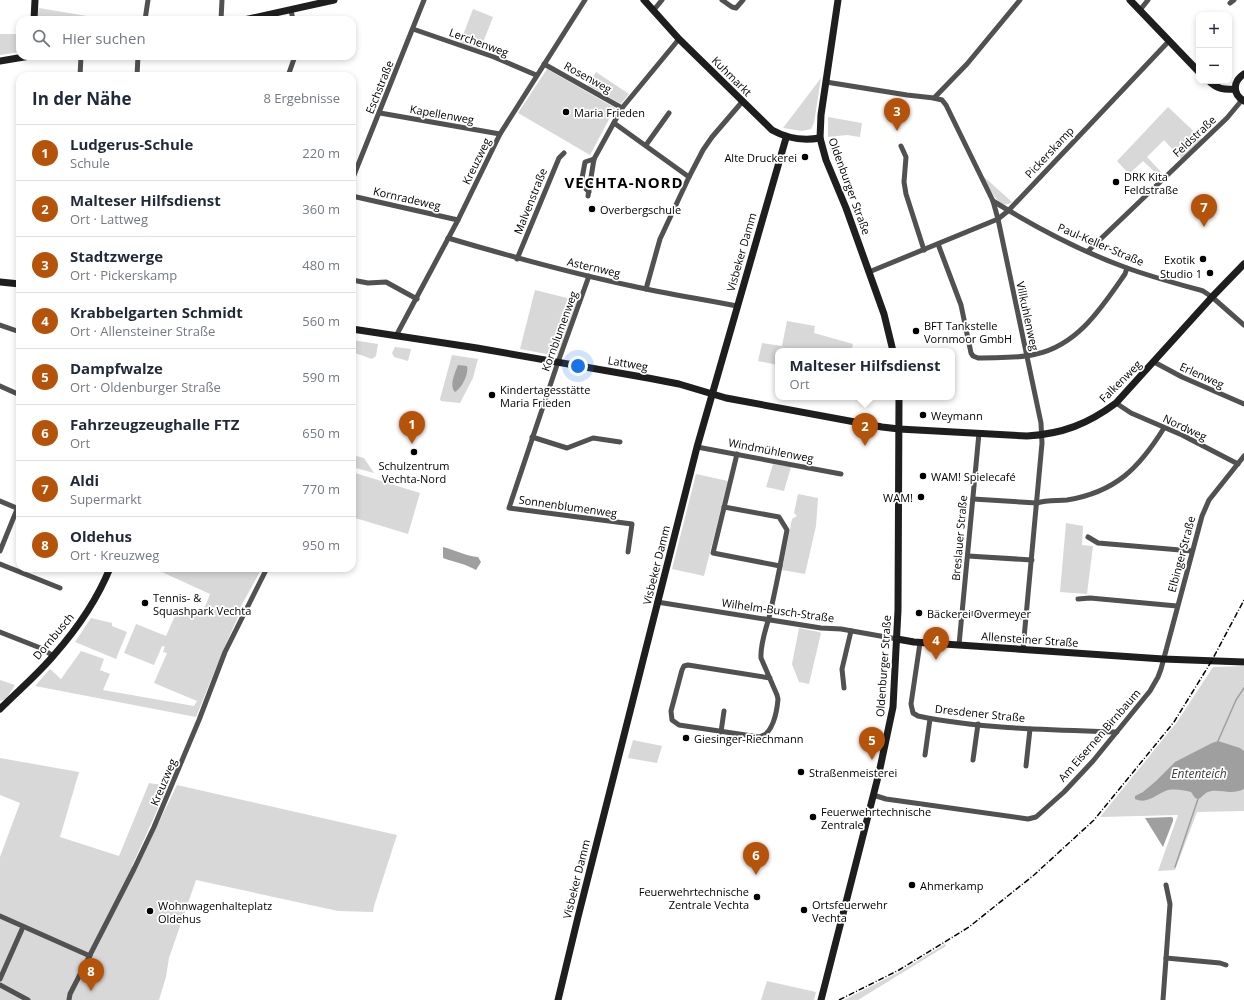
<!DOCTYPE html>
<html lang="de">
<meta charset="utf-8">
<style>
:root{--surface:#fff;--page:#f2f2f3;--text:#1f2937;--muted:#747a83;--line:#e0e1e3;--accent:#b45309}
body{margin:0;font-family:"Open Sans",sans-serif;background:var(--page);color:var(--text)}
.controls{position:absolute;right:12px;top:12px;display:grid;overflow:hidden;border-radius:8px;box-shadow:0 2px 6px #0003}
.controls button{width:36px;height:36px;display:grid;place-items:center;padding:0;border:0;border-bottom:1px solid var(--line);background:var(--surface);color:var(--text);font:20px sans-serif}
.you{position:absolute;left:578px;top:366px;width:14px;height:14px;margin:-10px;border:3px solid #fff;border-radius:50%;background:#1a73e8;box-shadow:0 0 0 6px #1a73e833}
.badge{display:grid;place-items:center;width:26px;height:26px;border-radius:50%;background:var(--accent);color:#fff;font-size:13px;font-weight:700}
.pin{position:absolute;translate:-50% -33px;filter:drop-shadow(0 1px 2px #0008)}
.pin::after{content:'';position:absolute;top:21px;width:14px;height:12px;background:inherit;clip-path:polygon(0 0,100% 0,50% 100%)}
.popup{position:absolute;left:775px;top:348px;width:180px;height:52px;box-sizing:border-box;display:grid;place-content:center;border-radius:8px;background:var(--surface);filter:drop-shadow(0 1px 3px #0005);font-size:13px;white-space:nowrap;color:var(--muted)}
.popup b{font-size:15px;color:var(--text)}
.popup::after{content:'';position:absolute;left:50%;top:100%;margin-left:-8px;border:8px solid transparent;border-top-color:var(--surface)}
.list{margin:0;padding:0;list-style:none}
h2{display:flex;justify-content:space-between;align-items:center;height:52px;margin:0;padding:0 16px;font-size:17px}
h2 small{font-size:13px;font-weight:400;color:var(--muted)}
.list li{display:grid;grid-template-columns:26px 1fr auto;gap:12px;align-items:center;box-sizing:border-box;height:56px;padding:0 16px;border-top:1px solid var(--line)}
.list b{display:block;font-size:15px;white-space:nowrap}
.list p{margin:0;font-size:13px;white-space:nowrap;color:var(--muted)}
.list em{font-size:13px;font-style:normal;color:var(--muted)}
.icon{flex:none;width:22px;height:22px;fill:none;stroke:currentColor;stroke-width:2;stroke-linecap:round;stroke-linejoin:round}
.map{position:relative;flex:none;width:1244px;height:1000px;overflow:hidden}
.search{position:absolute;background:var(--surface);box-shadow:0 2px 6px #0003;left:16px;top:16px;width:340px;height:44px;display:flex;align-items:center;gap:10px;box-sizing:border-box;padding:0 14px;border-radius:12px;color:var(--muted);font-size:15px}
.panel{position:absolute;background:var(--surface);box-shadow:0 2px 6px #0003;left:16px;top:72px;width:340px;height:500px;border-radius:12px}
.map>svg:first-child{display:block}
.green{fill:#d8d8d8}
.water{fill:#9f9f9f}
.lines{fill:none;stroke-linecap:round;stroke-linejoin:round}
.stream{stroke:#9f9f9f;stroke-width:1.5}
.street{stroke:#515151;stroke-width:5}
.secondary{stroke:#1e1e1e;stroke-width:7}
.rail{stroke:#000;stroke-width:1.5;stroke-dasharray:6 2 1 2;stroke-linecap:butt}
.poi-dot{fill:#000;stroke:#fff;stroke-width:1.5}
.labels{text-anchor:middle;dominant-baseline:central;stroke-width:3.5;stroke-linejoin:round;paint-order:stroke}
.street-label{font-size:11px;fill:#000;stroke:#fff}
.poi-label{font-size:11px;fill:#000;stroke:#fff;text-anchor:start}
.water-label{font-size:12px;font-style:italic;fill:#404040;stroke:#fff}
.district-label{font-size:15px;font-weight:bold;letter-spacing:1px;fill:#000;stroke:#fff}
</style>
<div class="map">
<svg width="1244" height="1000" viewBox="0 0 1244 1000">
<rect width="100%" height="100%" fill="#fff"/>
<g class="green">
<polygon points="39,8 111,20 37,20"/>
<polygon points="473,9 493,17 480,50 460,43"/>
<polygon points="0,34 20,34 20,52 0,55"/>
<polygon points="547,69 615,108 590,155 518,113"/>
<polygon points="596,72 629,94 621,104 588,85"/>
<polygon points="821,78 814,123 811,129 802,131 783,128"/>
<polygon points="1168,107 1203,140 1182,160 1164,140 1147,157 1163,174 1160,177 1143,161 1129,174 1117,161"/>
<polygon points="828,117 862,123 860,137 847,135 828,137"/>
<path d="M983 176 1012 202C999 213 988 185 983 176Z"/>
<polygon points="535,290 579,301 557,356 520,349"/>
<polygon points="787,321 815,326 814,333 853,344 851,351 778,351 778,365 758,361 762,343 782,346"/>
<polygon points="352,340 378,344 376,356 372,359 352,352"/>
<polygon points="395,347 411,349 408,361 394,357 392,353"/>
<polygon points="452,355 478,359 473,378 460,403 441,401 440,399"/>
<polygon points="352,455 364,458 374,473 352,467"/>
<polygon points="773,464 791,467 784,491 766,487"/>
<polygon points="352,472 420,493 408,534 352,517"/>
<polygon points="696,474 728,481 704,576 672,569"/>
<polygon points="798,494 818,498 816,526 805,574 782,570 792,519 797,516 794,513"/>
<polygon points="1066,523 1083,526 1082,545 1093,546 1087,594 1060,592"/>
<polygon points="153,568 262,568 240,608 240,612 222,653 196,717 35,686 50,669 61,679 81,651 104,659 100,670 110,674 103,690 194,706 197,701 154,683 167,653 163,652 165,647 162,646 154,665 124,653 136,624 166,636 178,609 201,617 210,594"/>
<polygon points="91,618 112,623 112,626 127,632 116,659 75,642"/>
<polygon points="799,628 819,632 821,633 809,684 799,682 792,664"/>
<polygon points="1244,666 1244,811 1197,812 1175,870 1158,871 1178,815 1100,817 1177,722 1213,667"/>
<polygon points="0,680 15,685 6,699 0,701"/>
<polygon points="633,740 662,746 657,763 628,758"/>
<polygon points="0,758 79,772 60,837 119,856 149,783 168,786 132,866 137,867 177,785 397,835 374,906 373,912 338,911 196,880 169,958 166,977 159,1000 0,1000 0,857 20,803 0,795"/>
<polygon points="945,944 946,946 858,1000 844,1000 899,972"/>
<polygon points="767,981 816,992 814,1000 761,1000"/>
</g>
<g class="water">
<path d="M458 365 467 366C469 374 462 388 455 392 449 385 455 373 458 365Z"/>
<path d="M443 547C455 550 466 556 478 557L481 562 476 570C466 564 454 562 443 558Z"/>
<path d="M1218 741 1240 748 1244 751V789C1230 796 1219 788 1208 792 1204 793 1202 798 1198 799L1195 798 1191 792C1184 790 1175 789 1168 790 1157 793 1148 805 1135 799V796L1143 792 1156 781 1175 762 1212 743Z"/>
<polygon points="1171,817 1173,818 1173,821 1163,847 1145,818"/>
</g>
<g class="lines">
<g class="stream">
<polyline points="1218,741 1236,700 1244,688"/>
<polyline points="1175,867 1198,799"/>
</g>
<g class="street">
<polyline points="722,0 732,7 736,8 743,0"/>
<polyline points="1230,3 1234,0"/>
<polyline points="291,10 293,20"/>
<polyline points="1140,10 1148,0"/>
<polyline points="653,11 662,0"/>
<polyline points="145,20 148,0"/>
<polyline points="221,20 222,0"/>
<polyline points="413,29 494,57 536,75"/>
<polyline points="544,64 622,108"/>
<polyline points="80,76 81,56"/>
<polyline points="137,76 138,56"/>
<polyline points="288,76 295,56"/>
<polyline points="826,82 907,95 934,98 942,100 946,105 993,201 998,219 1041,423 1042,443 1023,649"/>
<polyline points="934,98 967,64 1020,0"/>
<polyline points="380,113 500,134"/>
<polyline points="614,123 689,177"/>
<polyline points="646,145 669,113"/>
<polyline points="901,146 906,157 904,182 906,194 924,250"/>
<polyline points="352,180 424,0"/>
<polyline points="589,192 581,184 585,162 594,159"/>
<polyline points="352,196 458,220"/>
<polyline points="588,196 594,159 622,108 679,39"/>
<path d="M993 201C1035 227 1080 251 1127 268 1152 277 1178 284 1203 291L1212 297 1244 325"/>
<path d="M448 238C509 256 570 273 632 286 667 294 702 299 737 306"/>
<path d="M938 244 961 305 971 353 973 356 978 358C997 357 1018 359 1036 354 1078 345 1102 307 1125 274L1127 268"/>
<polyline points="1088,251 1227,118 1242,100"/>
<polyline points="517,259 559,158 564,153"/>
<polyline points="869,272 998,219 1008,211 1169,41"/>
<polyline points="589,276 558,362 509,508 632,524 628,552"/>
<polyline points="352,280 368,283 386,282 417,299"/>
<polyline points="646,289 660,239 689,177 703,150 712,137 742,102"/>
<polyline points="0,325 20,332"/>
<polyline points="396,336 458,220 500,134 585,0"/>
<polyline points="1154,362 1182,377 1244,404"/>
<polyline points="0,386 20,395"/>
<polyline points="1116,403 1131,413 1182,435 1238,464"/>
<polyline points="532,437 567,448 593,438 620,442"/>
<polyline points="697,447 841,474"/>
<polyline points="737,454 713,553 780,566"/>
<path d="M973 499 1037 503C1047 500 1057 501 1067 500 1116 492 1139 468 1164 428"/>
<polyline points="0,501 19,509"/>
<path d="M724 507 779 517 787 530C782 556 777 583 771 609 768 625 760 641 761 658L777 695 778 699C777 711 773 735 759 737L679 725 672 720 671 711 682 670 684 666 688 665 770 678"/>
<polyline points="1088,537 1098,543 1192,551"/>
<polyline points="0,551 20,502"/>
<polyline points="968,556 1032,560"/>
<polyline points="0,564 60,588"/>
<polyline points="1078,599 1090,598 1177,606"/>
<polyline points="657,602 821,628 841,629 897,639"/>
<polyline points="962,613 1026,617"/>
<polyline points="0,632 43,649 53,656"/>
<path d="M920 643 911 704 913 713 918 716C981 729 1053 730 1117 732"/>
<polyline points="959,645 979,433"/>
<polyline points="844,688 842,669 851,631"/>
<polyline points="721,732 724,711"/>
<polyline points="925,755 930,719"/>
<polyline points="973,760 978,724"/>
<polyline points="1026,766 1030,729"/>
<polyline points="873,795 886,799 1028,819 1036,817 1064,792 1093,761 1150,691 1158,677 1161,669 1202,516 1209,500 1244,456"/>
<polyline points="0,916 90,956"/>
<polyline points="1166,958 1220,963 1226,965"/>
<polyline points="0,979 23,927"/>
<polyline points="0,985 28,1000"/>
<polyline points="69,1000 70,994 134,869 154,827 199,720 225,652 267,568"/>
<polyline points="1163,1000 1170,904 1166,885"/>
</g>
<g class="secondary">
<path d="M644 0 679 39 772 130C788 139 803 141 820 138"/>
<polyline points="838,0 821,115 820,138 826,160 846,208 884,314 893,351"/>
<polyline points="1130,0 1199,72"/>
<polyline points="34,20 35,0"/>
<polyline points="244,20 334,0"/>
<polyline points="0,61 30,56"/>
<path d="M1244 74C1233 81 1232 94 1244 101"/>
<path d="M1209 81C1217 89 1224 90 1235 89"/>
<polyline points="0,282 20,284"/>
<path d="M352 329 477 348 648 378 679 384 726 398 882 427 899 429 1027 436C1062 434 1088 424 1116 403L1212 297 1244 264"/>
<polyline points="897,639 914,642 1163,659 1244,662"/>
<path d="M0 709C18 691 38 674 54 655 77 629 97 600 110 568"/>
<polyline points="558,1000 578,917 697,447 786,138"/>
<polyline points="821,1000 879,773 893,707 898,610 899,397"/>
</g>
<polyline class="rail" points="839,1000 899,970 969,927 1034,875 1094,820 1174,722 1211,662 1244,600"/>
</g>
<g class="poi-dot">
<circle cx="566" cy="112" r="4"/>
<circle cx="805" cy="157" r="4"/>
<circle cx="1116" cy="182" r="4"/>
<circle cx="592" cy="209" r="4"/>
<circle cx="1203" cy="259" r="4"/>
<circle cx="1210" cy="273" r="4"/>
<circle cx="916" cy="331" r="4"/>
<circle cx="492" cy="395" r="4"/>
<circle cx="923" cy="415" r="4"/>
<circle cx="414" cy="452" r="4"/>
<circle cx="923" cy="476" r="4"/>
<circle cx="921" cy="497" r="4"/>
<circle cx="145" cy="603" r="4"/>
<circle cx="919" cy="613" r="4"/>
<circle cx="686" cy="738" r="4"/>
<circle cx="801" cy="772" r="4"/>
<circle cx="813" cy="817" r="4"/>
<circle cx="912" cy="885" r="4"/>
<circle cx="757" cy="897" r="4"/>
<circle cx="804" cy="910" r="4"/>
<circle cx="150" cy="911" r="4"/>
</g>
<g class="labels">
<g class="street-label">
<text transform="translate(479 42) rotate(20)">Lerchenweg</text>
<text transform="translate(732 76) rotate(45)">Kuhmarkt</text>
<text transform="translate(588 77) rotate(29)">Rosenweg</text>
<text transform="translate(379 87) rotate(-68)">Eschstraße</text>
<text transform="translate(442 114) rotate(10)">Kapellenweg</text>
<text transform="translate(1194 136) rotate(-43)">Feldstraße</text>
<text transform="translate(1049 152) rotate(-47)">Pickerskamp</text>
<text transform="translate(476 161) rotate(-64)">Kreuzweg</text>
<text transform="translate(850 186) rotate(70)">Oldenburger Straße</text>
<text transform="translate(407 198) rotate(13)">Kornradeweg</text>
<text transform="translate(530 201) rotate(-68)">Malvenstraße</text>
<text transform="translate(1101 244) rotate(23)">Paul-Keller-Straße</text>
<text transform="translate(741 252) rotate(-74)">Visbeker Damm</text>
<text transform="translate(594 267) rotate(13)">Asternweg</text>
<text transform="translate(1028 316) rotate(78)">Villkuhlenweg</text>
<text transform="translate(559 331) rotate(-70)">Kornblumenweg</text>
<text transform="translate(628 363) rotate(10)">Lattweg</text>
<text transform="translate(1202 375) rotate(24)">Erlenweg</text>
<text transform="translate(1120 381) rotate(-45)">Falkenweg</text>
<text transform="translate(1185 427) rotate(25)">Nordweg</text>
<text transform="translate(771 450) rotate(11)">Windmühlenweg</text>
<text transform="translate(568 506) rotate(8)">Sonnenblumenweg</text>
<text transform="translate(959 538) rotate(-85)">Breslauer Straße</text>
<text transform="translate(1181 554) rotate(-75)">Elbinger Straße</text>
<text transform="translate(656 565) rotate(-76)">Visbeker Damm</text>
<text transform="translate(778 610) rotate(8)">Wilhelm-Busch-Straße</text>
<text transform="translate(53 636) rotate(-50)">Dornbusch</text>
<text transform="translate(1030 639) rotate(4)">Allensteiner Straße</text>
<text transform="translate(883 666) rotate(-86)">Oldenburger Straße</text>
<text transform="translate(980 713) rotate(6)">Dresdener Straße</text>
<text transform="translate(1099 735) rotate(-49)">Am Eisernen Birnbaum</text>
<text transform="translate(163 782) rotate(-67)">Kreuzweg</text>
<text transform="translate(576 879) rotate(-76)">Visbeker Damm</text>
</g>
<g class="poi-label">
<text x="574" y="112">Maria Frieden</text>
<text x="797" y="157" text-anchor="end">Alte Druckerei</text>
<text x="1124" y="176">DRK Kita<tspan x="1124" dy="13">Feldstraße</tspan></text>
<text x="600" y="209">Overbergschule</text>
<text x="1195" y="259" text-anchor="end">Exotik</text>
<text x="1202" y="273" text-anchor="end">Studio 1</text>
<text x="924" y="325">BFT Tankstelle<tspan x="924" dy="13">Vornmoor GmbH</tspan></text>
<text x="500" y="389">Kindertagesstätte<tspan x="500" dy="13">Maria Frieden</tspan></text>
<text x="931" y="415">Weymann</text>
<text x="414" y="465" text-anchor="middle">Schulzentrum<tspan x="414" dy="13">Vechta-Nord</tspan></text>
<text x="931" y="476">WAM! Spielecafé</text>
<text x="913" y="497" text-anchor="end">WAM!</text>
<text x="153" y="597">Tennis- &amp;<tspan x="153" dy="13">Squashpark Vechta</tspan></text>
<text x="927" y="613">Bäckerei Overmeyer</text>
<text x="694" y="738">Giesinger-Riechmann</text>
<text x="809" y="772">Straßenmeisterei</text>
<text x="821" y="811">Feuerwehrtechnische<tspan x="821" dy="13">Zentrale</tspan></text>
<text x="920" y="885">Ahmerkamp</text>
<text x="749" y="891" text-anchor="end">Feuerwehrtechnische<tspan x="749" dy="13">Zentrale Vechta</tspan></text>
<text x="812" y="904">Ortsfeuerwehr<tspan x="812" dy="13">Vechta</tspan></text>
<text x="158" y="905">Wohnwagenhalteplatz<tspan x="158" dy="13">Oldehus</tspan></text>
</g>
<g class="water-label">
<text x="1199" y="773">Ententeich</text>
</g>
<g class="district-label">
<text x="624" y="182">VECHTA-NORD</text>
</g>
</g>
</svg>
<div class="controls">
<button>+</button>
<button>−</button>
</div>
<div class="you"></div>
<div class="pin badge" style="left:412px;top:444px">1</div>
<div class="pin badge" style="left:865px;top:446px">2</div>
<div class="popup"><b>Malteser Hilfsdienst</b>Ort</div>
<div class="pin badge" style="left:897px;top:131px">3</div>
<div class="pin badge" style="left:936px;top:660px">4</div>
<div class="pin badge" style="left:872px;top:760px">5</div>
<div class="pin badge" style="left:756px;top:875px">6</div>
<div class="pin badge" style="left:1204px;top:227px">7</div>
<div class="pin badge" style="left:91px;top:991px">8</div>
<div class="search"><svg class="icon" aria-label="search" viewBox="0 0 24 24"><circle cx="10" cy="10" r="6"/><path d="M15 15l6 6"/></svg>Hier suchen</div>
<section class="panel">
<h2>In der Nähe<small>8 Ergebnisse</small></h2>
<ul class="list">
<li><span class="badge">1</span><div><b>Ludgerus-Schule</b><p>Schule</p></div><em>220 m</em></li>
<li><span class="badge">2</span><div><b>Malteser Hilfsdienst</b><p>Ort · Lattweg</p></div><em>360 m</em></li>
<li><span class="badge">3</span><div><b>Stadtzwerge</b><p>Ort · Pickerskamp</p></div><em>480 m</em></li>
<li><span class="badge">4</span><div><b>Krabbelgarten Schmidt</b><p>Ort · Allensteiner Straße</p></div><em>560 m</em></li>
<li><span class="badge">5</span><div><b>Dampfwalze</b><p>Ort · Oldenburger Straße</p></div><em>590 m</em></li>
<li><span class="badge">6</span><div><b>Fahrzeugzeughalle FTZ</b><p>Ort</p></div><em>650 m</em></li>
<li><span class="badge">7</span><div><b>Aldi</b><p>Supermarkt</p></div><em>770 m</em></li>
<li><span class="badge">8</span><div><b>Oldehus</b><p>Ort · Kreuzweg</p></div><em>950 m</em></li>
</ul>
</section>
</div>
